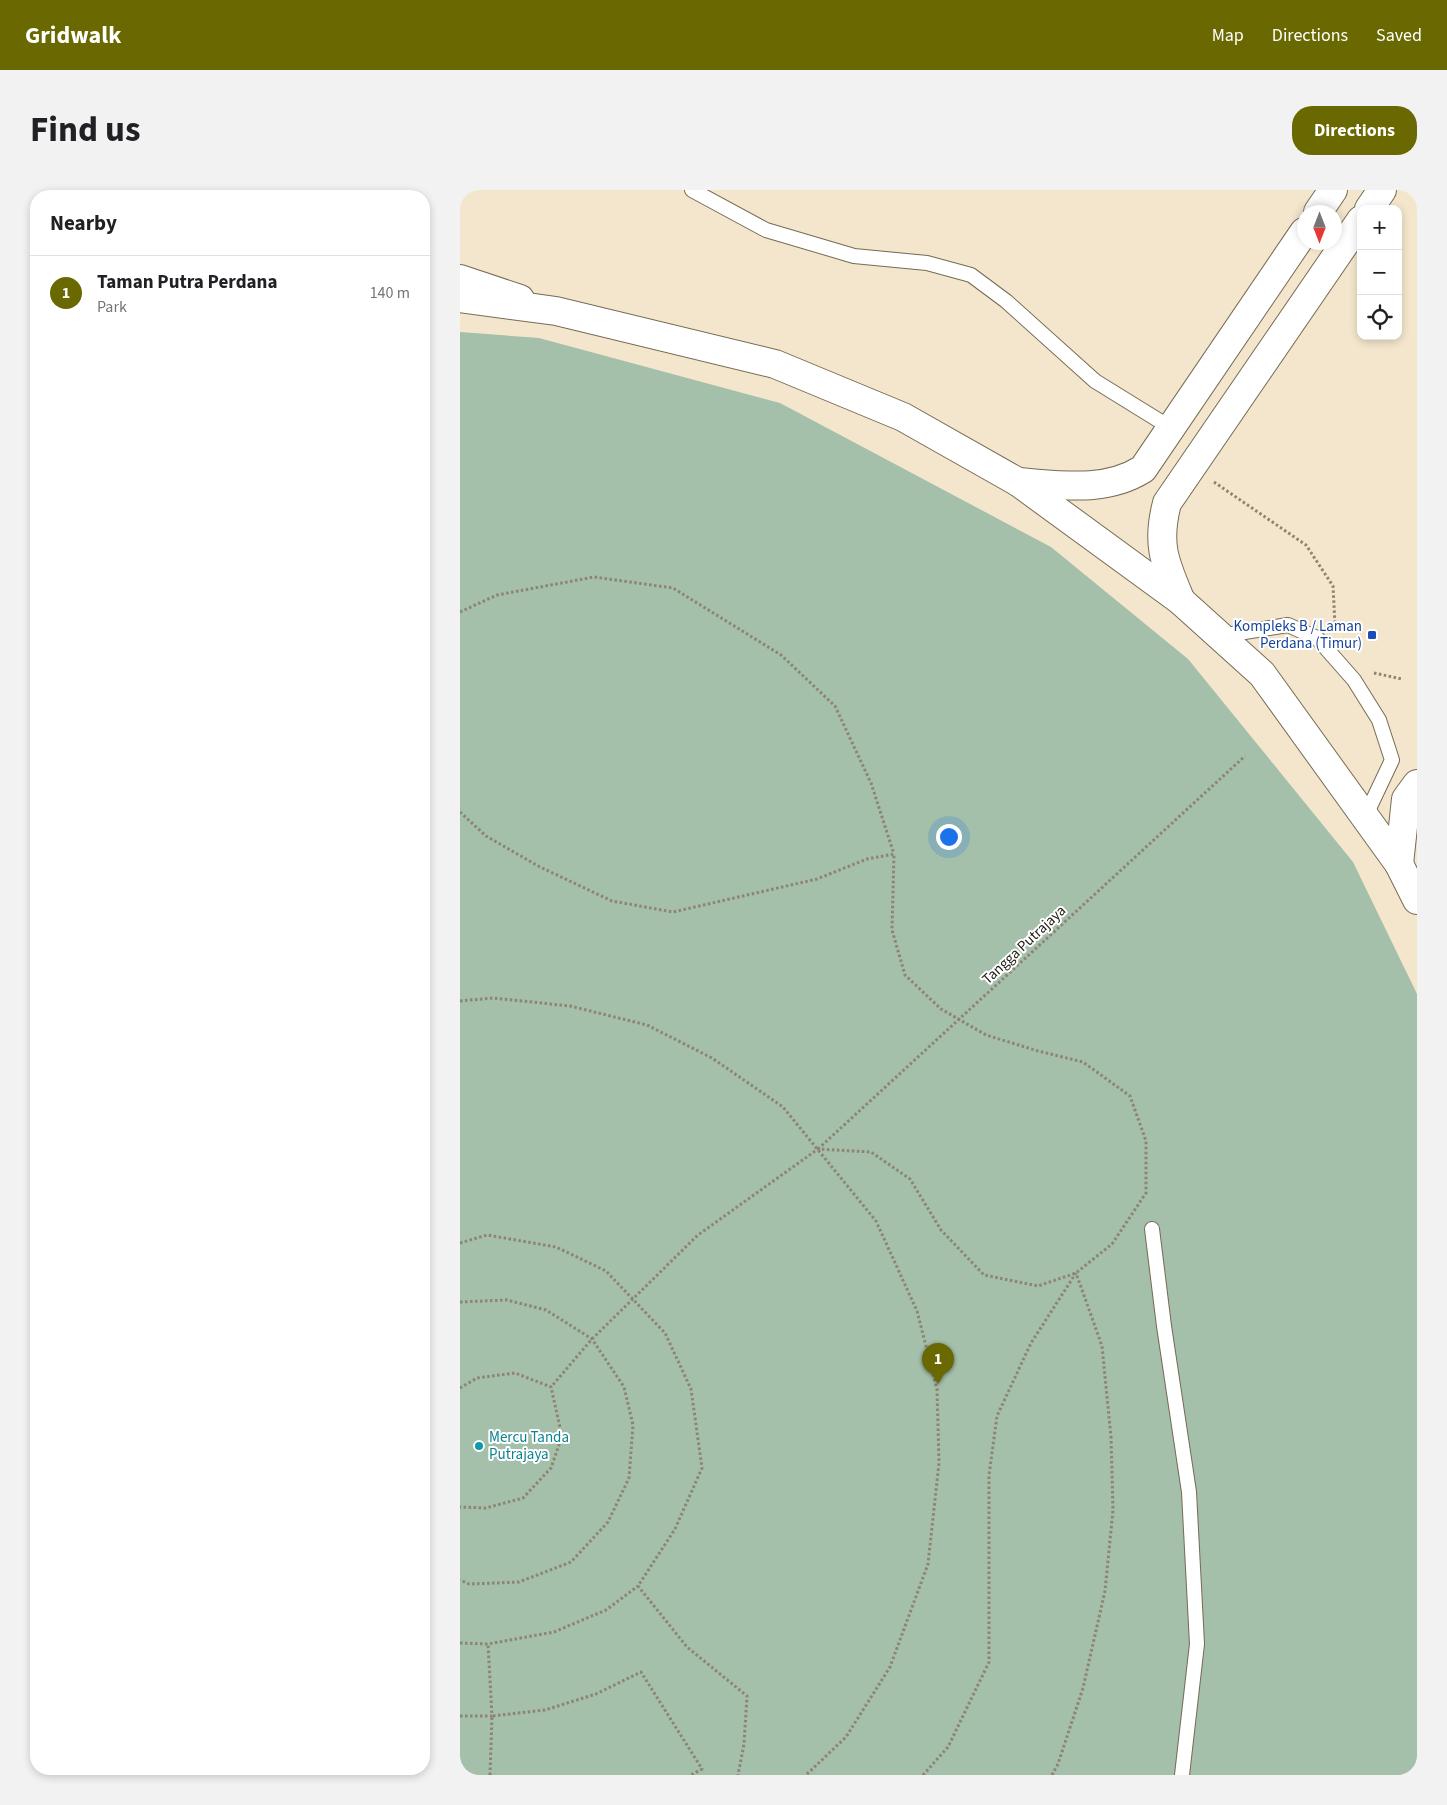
<!DOCTYPE html>
<meta charset="utf-8">
<style>
:root{--surface:#fff;--page:#f2f2f2;--text:#202124;--muted:#757577;--line:#e0e0e0;--accent:#696801}
body{margin:0;font-family:"Source Sans 3",sans-serif;background:var(--page);color:var(--text)}
.controls{position:absolute;right:15px;top:15px;display:grid;overflow:hidden;border-radius:10px;box-shadow:0 2px 8px #0003}
.controls button{width:45px;height:45px;display:grid;place-items:center;padding:0;border:0;border-bottom:1px solid var(--line);background:var(--surface);color:var(--text);font:25px sans-serif}
.compass{position:absolute;left:837px;top:15px;width:45px;height:45px;border-radius:50%;background:var(--surface);box-shadow:0 2px 8px #0003;rotate:180deg}
.you{position:absolute;left:488px;top:646px;width:18px;height:18px;margin:-12px;border:4px solid #fff;border-radius:50%;background:#1a73e8;box-shadow:0 0 0 8px #1a73e833}
.badge{display:grid;place-items:center;width:32px;height:32px;border-radius:50%;background:var(--accent);color:#fff;font-size:16px;font-weight:700}
.pin{position:absolute;translate:-50% -41px;filter:drop-shadow(0 1px 2px #0008)}
.pin::after{content:'';position:absolute;top:26px;width:18px;height:15px;background:inherit;clip-path:polygon(0 0,100% 0,50% 100%)}
.list{margin:0;padding:0;list-style:none}
h2{display:flex;justify-content:space-between;align-items:center;height:65px;margin:0;padding:0 20px;font-size:21px}
h2 small{font-size:16px;font-weight:400;color:var(--muted)}
.list li{display:grid;grid-template-columns:32px 1fr auto;gap:15px;align-items:center;box-sizing:border-box;height:75px;padding:0 20px;border-top:1px solid var(--line)}
.list b{display:block;font-size:19px;white-space:nowrap}
.list p{margin:0;font-size:16px;white-space:nowrap;color:var(--muted)}
.list em{font-size:16px;font-style:normal;color:var(--muted)}
.icon{flex:none;width:28px;height:28px;fill:none;stroke:currentColor;stroke-width:2;stroke-linecap:round;stroke-linejoin:round}
.map{position:relative;flex:none;width:957px;height:1585px;overflow:hidden;border-radius:20px}
header{display:flex;align-items:center;gap:30px;box-sizing:border-box;height:70px;padding:0 25px;background:var(--accent);color:#fff}
header strong{font-size:24px}
nav{display:flex;gap:28px;margin-inline-start:auto;font-size:18px}
.intro{display:flex;align-items:center;justify-content:space-between;box-sizing:border-box;height:120px;padding:0 30px}
h1{margin:0;font-size:35px}
.button{padding:12px 22px;border-radius:20px;background:var(--accent);color:#fff;font-size:18px;font-weight:700}
main{display:flex;gap:30px;padding:0 30px}
aside{flex:1;background:var(--surface);border-radius:20px;box-shadow:0 2px 8px #0003}
.map>svg:first-child{display:block}
.green{fill:#a4bfaa}
.lines{fill:none;stroke-linecap:round;stroke-linejoin:round}
.lane-casing{stroke:#766b54;stroke-width:16}
.street-casing{stroke:#766b54;stroke-width:30}
.secondary-casing{stroke:#766b54;stroke-width:30}
.primary-casing{stroke:#766b54;stroke-width:30}
.path{stroke:#8d8472;stroke-width:3;stroke-dasharray:2.5 2.5;stroke-linecap:butt}
.lane{stroke:#fff;stroke-width:14}
.street{stroke:#fff;stroke-width:28}
.secondary{stroke:#fff;stroke-width:28}
.primary{stroke:#fff;stroke-width:28}
.transit-dot{fill:#1a4fb4;stroke:#fff;stroke-width:2}
.culture-dot{fill:#0f9aa8;stroke:#fff;stroke-width:2}
.labels{text-anchor:middle;dominant-baseline:central;stroke-width:4;stroke-linejoin:round;paint-order:stroke}
.transit-label{font-size:15px;fill:#164399;stroke:#fff;text-anchor:end}
.street-label{font-size:15px;fill:#252017;stroke:#fff}
.culture-label{font-size:15px;fill:#0d838f;stroke:#fff;text-anchor:start}
</style>
<header>
<strong>Gridwalk</strong>
<nav><a>Map</a><a>Directions</a><a>Saved</a></nav>
</header>
<div class="intro"><h1>Find us</h1><a class="button">Directions</a></div>
<main>
<aside>
<h2>Nearby<small></small></h2>
<ul class="list">
<li><span class="badge">1</span><div><b>Taman Putra Perdana</b><p>Park</p></div><em>140 m</em></li>
</ul>
</aside>
<div class="map">
<svg width="957" height="1585" viewBox="0 0 957 1585">
<rect width="100%" height="100%" fill="#f3e6cc"/>
<polygon class="green" points="0,142 79,148 320,213 591,357 728,469 893,672 957,804 957,1585 0,1585"/>
<g class="lines">
<defs>
<g id="lane">
<polyline points="232,0 306,40 394,66 467,73 511,85 546,111 635,191 711,238"/>
<polyline points="760,446 828,435 857,448 894,490 919,530 932,570 905,627"/>
<polyline points="692,1039 704,1136 729,1302 737,1454 722,1585"/>
</g>
<g id="street">
<polyline points="909,19 922,0"/>
<polyline points="858,22 873,0"/>
<path d="M558 292C600 295 645 303 683 279L844 42"/>
<path d="M721 411C705 373 696 355 707 313L901 30"/>
<polyline points="939,674 946,609 957,594"/>
</g>
<polyline id="secondary" points="0,89 60,109"/>
<polyline id="primary" points="0,108 96,121 315,174 443,227 558,292 721,411 802,484 939,674 957,710"/>
</defs>
<use href="#lane" class="lane-casing"/>
<use href="#street" class="street-casing"/>
<use href="#secondary" class="secondary-casing"/>
<use href="#primary" class="primary-casing"/>
<g class="path">
<polyline points="754,292 846,355 873,396 875,435 877,438"/>
<polyline points="0,422 37,405 134,387 213,398 321,465 375,516 411,593 434,664"/>
<polyline points="914,483 942,489"/>
<polyline points="0,622 26,646 80,677 152,711 213,722 357,689 407,669 434,664 432,740 445,785 481,819 526,845 578,861 623,872 670,906 686,951 686,1003 652,1054 616,1083 578,1096 524,1085 481,1040 450,989 411,962 358,959 238,1045 132,1149 91,1197"/>
<polyline points="0,811 33,808 110,816 187,835 252,868 323,917 416,1031 457,1121 477,1199 479,1273 468,1374 430,1477 386,1547 346,1585"/>
<polyline points="358,959 785,566"/>
<polyline points="0,1053 27,1045 96,1057 146,1081 205,1143 231,1199 242,1278 215,1339 178,1396 227,1457 287,1506 284,1554 278,1585"/>
<polyline points="0,1112 47,1110 86,1120 132,1149 164,1197 173,1235 169,1288 148,1332 111,1372 59,1392 9,1394 0,1390"/>
<polyline points="0,1198 17,1188 55,1183 91,1197 102,1246 91,1278 63,1308 26,1318 0,1317"/>
<polyline points="0,1453 28,1454 94,1442 146,1420 178,1396"/>
<polyline points="0,1526 32,1526 28,1454"/>
<polyline points="30,1585 32,1526 85,1520 136,1504 181,1482 242,1579 231,1585"/>
<polyline points="463,1585 488,1557 529,1472 529,1285 537,1226 571,1153 616,1083"/>
<polyline points="592,1585 598,1574 623,1498 645,1401 653,1320 651,1247 642,1156 616,1083"/>
</g>
<use href="#lane" class="lane"/>
<use href="#street" class="street"/>
<use href="#secondary" class="secondary"/>
<use href="#primary" class="primary"/>
</g>
<rect class="transit-dot" x="907" y="440" width="10" height="10" rx="2.5"/>
<circle class="culture-dot" cx="19" cy="1256" r="5"/>
<g class="labels">
<g class="transit-label">
<text x="902" y="436">Kompleks B / Laman<tspan x="902" dy="17">Perdana (Timur)</tspan></text>
</g>
<g class="street-label">
<text transform="translate(564 755) rotate(-43)">Tangga Putrajaya</text>
</g>
<g class="culture-label">
<text x="29" y="1247">Mercu Tanda<tspan x="29" dy="17">Putrajaya</tspan></text>
</g>
</g>
</svg>
<div class="controls">
<button>+</button>
<button>−</button>
<button><svg class="icon" aria-label="locate" viewBox="0 0 24 24"><circle cx="12" cy="12" r="6"/><path d="M12 2v4M12 18v4M2 12h4M18 12h4"/></svg></button>
</div>
<svg class="compass" viewBox="-18 -18 36 36"><path d="M0-13l5 13h-10z" fill="#e53935"/><path d="M0 13l5-13h-10z" fill="#757577"/></svg>
<div class="you"></div>
<div class="pin badge" style="left:478px;top:1194px">1</div>
</div>
</main>
